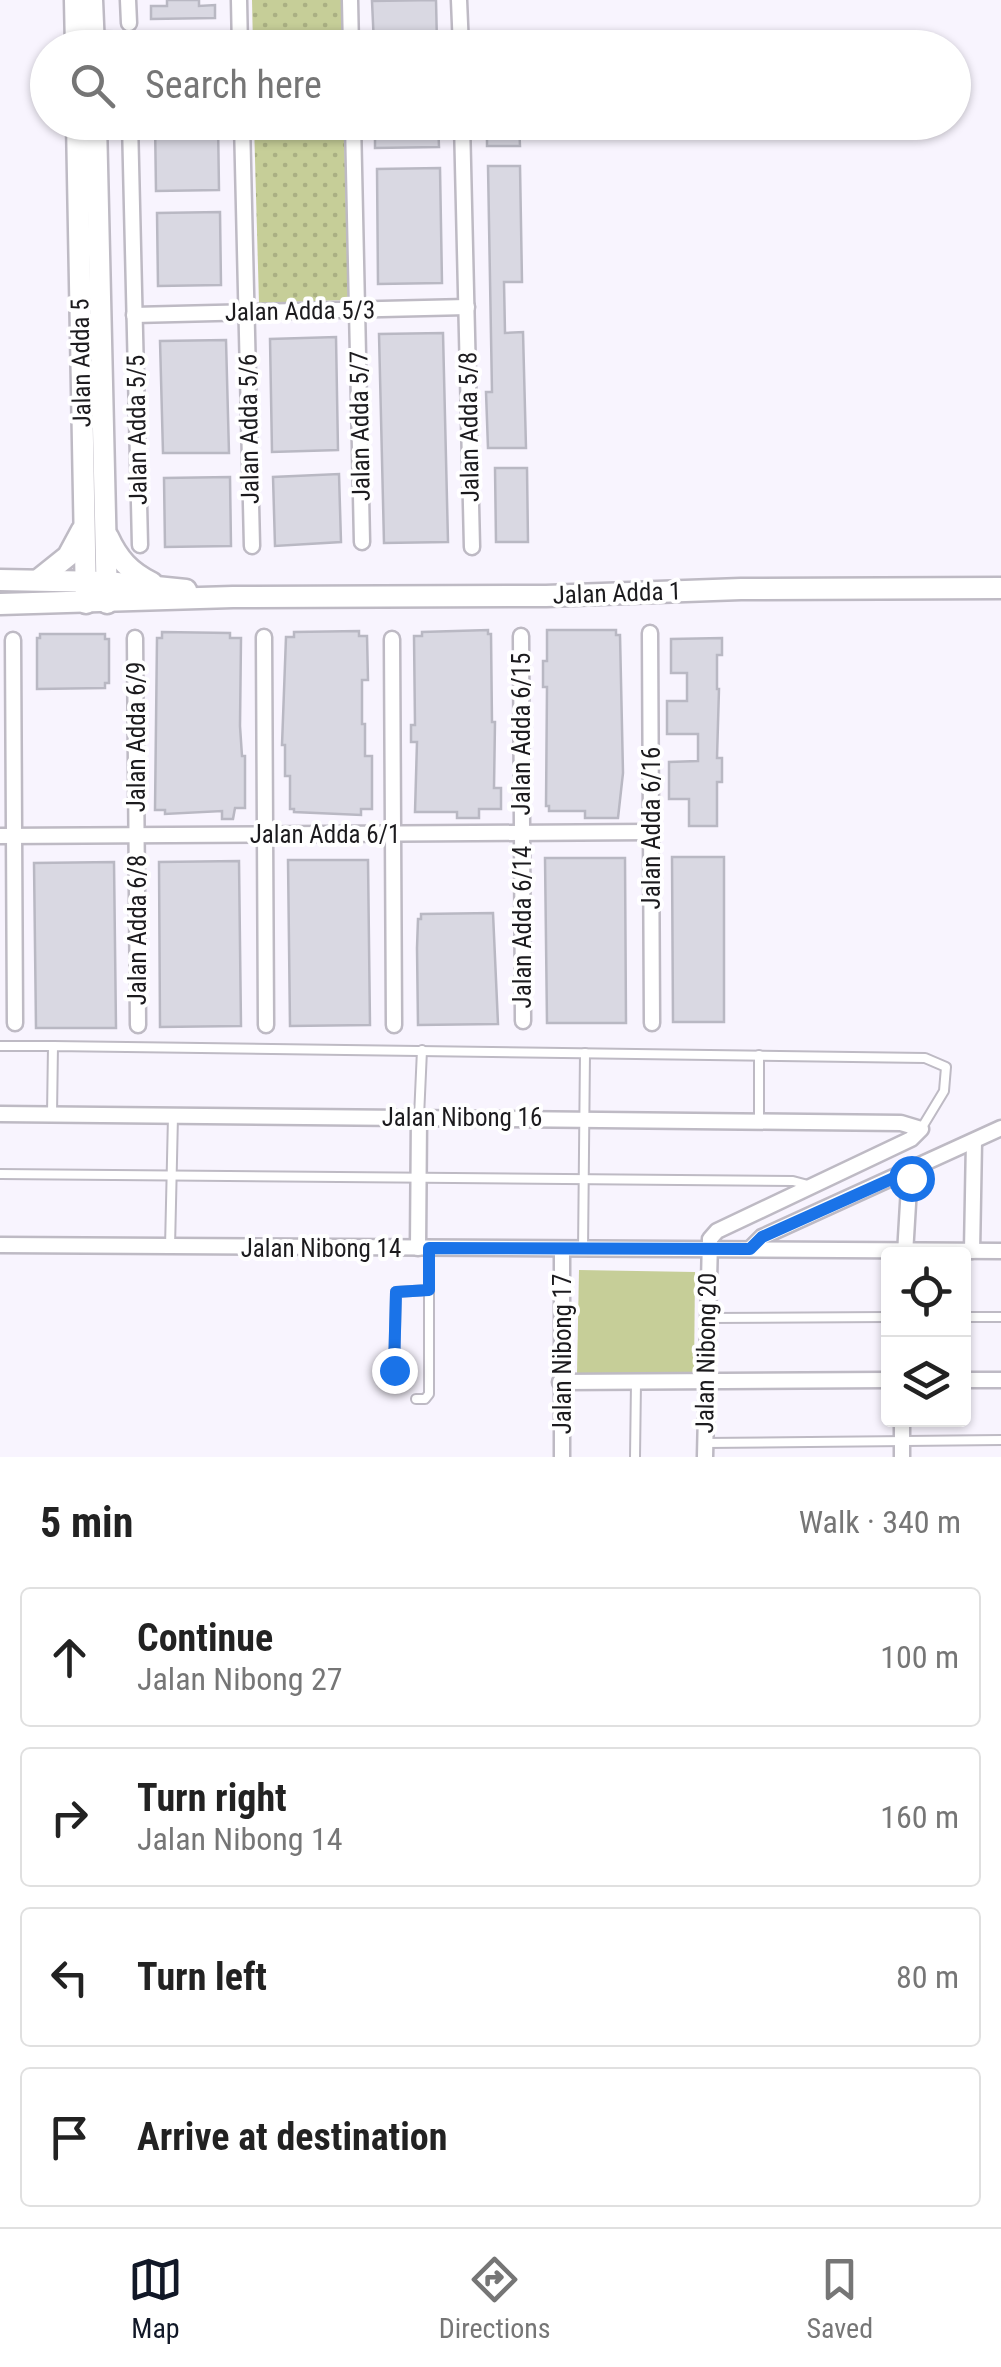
<!DOCTYPE html>
<meta charset="utf-8">
<style>
:root{--surface:#fff;--page:#f6f6f6;--text:#222;--muted:#767676;--line:#e0e0e0;--accent:#111827}
body{margin:0;font-family:"Roboto Condensed",sans-serif;background:var(--page);color:var(--text)}
.controls{position:absolute;right:30px;bottom:30px;display:grid;overflow:hidden;border-radius:10px;box-shadow:0 2px 8px #0004}
.controls button{width:90px;height:90px;display:grid;place-items:center;padding:0;border:0;border-bottom:2px solid var(--line);background:var(--surface);color:var(--text);font:50px sans-serif}
.stop{position:absolute;width:30px;height:30px;margin:-22px;border:8px solid #1a73e8;border-radius:50%;background:#fff}
.stop.end{background:#1a73e8;border-color:#fff;box-shadow:0 2px 10px #0008}
.list{margin:0;padding:0;list-style:none}
h2{display:flex;justify-content:space-between;align-items:center;height:130px;margin:0;padding:0 40px;font-size:42px}
h2 small{font-size:32px;font-weight:400;color:var(--muted)}
.list li{display:grid;grid-template-columns:65px 1fr auto;gap:30px;align-items:center;box-sizing:border-box;height:140px;margin:0 20px 20px;padding:0 20px;border:2px solid var(--line);border-radius:10px}
.list b{display:block;font-size:38px;white-space:nowrap}
.list p{margin:0;font-size:32px;white-space:nowrap;color:var(--muted)}
.list em{font-size:32px;font-style:normal;color:var(--muted)}
.icon{flex:none;width:55px;height:55px;fill:none;stroke:currentColor;stroke-width:2;stroke-linecap:round;stroke-linejoin:round}
.map{position:relative;flex:none;width:1001px;height:1457px;overflow:hidden}
.search{position:absolute;background:var(--surface);box-shadow:0 2px 8px #0004;left:30px;right:30px;top:30px;height:110px;display:flex;align-items:center;gap:25px;box-sizing:border-box;padding:0 35px;border-radius:55px;color:var(--muted);font-size:38px}
.sheet{height:770px;background:var(--surface)}
nav{display:flex;justify-content:space-around;align-items:center;box-sizing:border-box;height:140px;border-top:2px solid var(--line);background:var(--surface);font-size:28px;color:var(--muted)}
nav a{display:grid;justify-items:center;gap:5px}
nav .on{color:var(--accent)}
.map>svg:first-child{display:block}
.green{fill:#c6ce98}
.park{fill:url(#park-dots)}
.building{fill:#d9d8e2;stroke:#b9b8c3;stroke-width:2.5}
.lines{fill:none;stroke-linecap:round;stroke-linejoin:round}
.lane-casing{stroke:#bebac4;stroke-width:12}
.street-casing{stroke:#bebac4;stroke-width:19}
.secondary-casing{stroke:#bebac4;stroke-width:25}
.lane{stroke:#fff;stroke-width:8}
.street{stroke:#fff;stroke-width:14}
.secondary{stroke:#fff;stroke-width:20}
.route{stroke:#1a73e8;stroke-width:12}
.labels{text-anchor:middle;dominant-baseline:central;stroke-width:8;stroke-linejoin:round;paint-order:stroke}
.street-label{font-size:25px;fill:#1c1b1e;stroke:#fff}
</style>
<div class="map">
<svg width="1001" height="1457" viewBox="0 0 1001 1457">
<defs>
<pattern id="park-dots" width="8" height="8" patternUnits="userSpaceOnUse" patternTransform="scale(2.5)"><rect width="8" height="8" fill="#c6ce98"/><path d="M2 2h.1M6 6h.1" fill="none" stroke="#aab083" stroke-width="1.8" stroke-linecap="round"/></pattern>
</defs>
<rect width="100%" height="100%" fill="#f8f4fe"/>
<polygon class="green" points="579,1270 695,1272 694,1375 577,1373"/>
<g class="park">
<polygon points="252,0 341,0 342,47 253,47"/>
<polygon points="254,123 344,123 348,300 259,303"/>
</g>
<g class="building">
<polygon points="167,0 199,0 199,6 215,5 215,18 151,19 151,6 167,6"/>
<polygon points="436,0 437,44 419,44 419,48 374,45 372,1"/>
<polygon points="155,122 218,122 219,190 156,191"/>
<polygon points="375,122 438,122 439,147 375,148"/>
<polygon points="487,122 519,122 520,146 487,146"/>
<polygon points="488,166 520,166 522,282 504,282 505,333 523,332 526,448 488,448 486,392 492,392"/>
<polygon points="440,168 442,283 378,284 377,169"/>
<polygon points="220,212 221,285 158,286 157,213"/>
<polygon points="443,333 448,542 384,543 379,334"/>
<polygon points="336,337 338,450 272,452 270,339"/>
<polygon points="226,340 229,453 163,453 160,341"/>
<polygon points="495,468 527,468 528,542 496,542"/>
<polygon points="339,474 341,542 275,546 273,477"/>
<polygon points="230,477 231,546 165,547 164,478"/>
<polygon points="488,630 488,634 491,634 492,722 495,722 494,788 501,788 501,809 479,809 479,818 457,818 457,812 415,812 417,742 411,742 411,725 415,725 414,636 422,636 422,632"/>
<polygon points="547,630 616,630 616,635 620,635 623,773 618,818 585,818 585,811 549,811 549,806 546,806 547,687 543,687 543,661 547,661"/>
<polygon points="359,631 359,636 367,636 368,680 362,680 362,724 365,724 365,756 372,756 372,809 361,809 361,815 294,812 294,809 290,809 290,776 285,776 285,745 282,745 286,637 294,637 294,632"/>
<polygon points="162,632 230,633 230,638 241,638 240,726 242,756 245,756 245,808 235,808 233,819 222,819 222,811 165,814 165,810 155,810 157,638 162,638"/>
<polygon points="40,634 105,634 105,639 109,639 109,683 105,683 105,688 37,689 37,638 40,638"/>
<polygon points="722,638 722,655 717,655 717,689 719,689 717,758 722,758 722,782 717,782 717,826 689,826 689,799 669,799 669,762 698,761 698,734 667,734 667,701 687,701 687,673 671,673 671,639"/>
<polygon points="672,857 724,857 724,1022 673,1022"/>
<polygon points="545,858 625,858 626,1023 547,1023"/>
<polygon points="288,860 368,860 370,1025 290,1026"/>
<polygon points="239,861 241,1026 160,1027 159,862"/>
<polygon points="114,862 116,1028 36,1028 34,863"/>
<polygon points="493,913 498,1024 418,1025 417,948 418,919 421,919 421,914"/>
</g>
<g class="lines">
<defs>
<g id="lane">
<polyline points="0,1046 53,1046"/>
<polyline points="52,1114 53,1046 925,1058 946,1067 944,1091 921,1129"/>
<polyline points="419,1117 422,1050"/>
<polyline points="759,1121 759,1055"/>
<polyline points="0,1174 793,1181 808,1185"/>
<polyline points="170,1247 173,1116"/>
<polyline points="583,1250 585,1053"/>
<polyline points="964,1317 1001,1317"/>
<polyline points="708,1318 888,1317"/>
<polyline points="394,1370 396,1292 429,1290"/>
<polyline points="416,1399 425,1399 429,1394 429,1248"/>
<polyline points="705,1443 1001,1440"/>
<polyline points="635,1457 636,1382"/>
</g>
<g id="street">
<polyline points="128,0 129,23"/>
<polyline points="239,0 240,48"/>
<polyline points="350,0 351,48"/>
<polyline points="459,0 461,48"/>
<polyline points="89,39 140,40 157,47"/>
<polyline points="156,48 240,45"/>
<polyline points="130,122 140,545"/>
<polyline points="242,122 252,546"/>
<polyline points="353,122 362,542"/>
<polyline points="462,122 472,547"/>
<polyline points="134,315 467,307"/>
<polyline points="650,633 652,1023"/>
<polyline points="521,636 523,1021"/>
<polyline points="264,637 266,1025"/>
<polyline points="135,638 138,1025"/>
<polyline points="392,639 394,1025"/>
<polyline points="13,640 15,1023"/>
<polyline points="0,836 651,832"/>
<polyline points="0,1114 901,1123 921,1129 911,1139 717,1231 710,1239 705,1457"/>
<polyline points="0,1245 1001,1251"/>
<polyline points="418,1248 419,1117"/>
<polyline points="750,1249 762,1237 1001,1128"/>
<polyline points="562,1251 562,1457"/>
<polyline points="972,1251 974,1141"/>
<polyline points="905,1254 909,1187 916,1169"/>
<polyline points="964,1380 1001,1380"/>
<polyline points="560,1382 888,1380"/>
<polyline points="902,1457 902,1420"/>
</g>
<g id="secondary">
<polyline points="75,0 76,48"/>
<polyline points="92,0 94,48"/>
<polyline points="77,122 86,603"/>
<polyline points="96,122 107,603"/>
<path d="M108 537C118 559 130 572 152 583"/>
<polyline points="0,580 107,582 186,590"/>
<polyline points="38,580 68,556 82,530"/>
<polyline points="0,604 233,597 546,596 741,589 1001,588"/>
</g>
</defs>
<use href="#lane" class="lane-casing"/>
<use href="#street" class="street-casing"/>
<use href="#secondary" class="secondary-casing"/>
<use href="#lane" class="lane"/>
<use href="#street" class="street"/>
<use href="#secondary" class="secondary"/>
</g>
<g class="lines">
<polyline class="route" points="394,1370 396,1292 429,1290 429,1248 750,1249 762,1237 916,1168 911,1178"/>
</g>
<g class="labels">
<g class="street-label">
<text transform="translate(300 311) rotate(-1)">Jalan Adda 5/3</text>
<text transform="translate(81 363) rotate(-91)">Jalan Adda 5</text>
<text transform="translate(360 426) rotate(-91)">Jalan Adda 5/7</text>
<text transform="translate(469 427) rotate(-91)">Jalan Adda 5/8</text>
<text transform="translate(249 429) rotate(-91)">Jalan Adda 5/6</text>
<text transform="translate(137 430) rotate(-91)">Jalan Adda 5/5</text>
<text transform="translate(617 593) rotate(-2)">Jalan Adda 1</text>
<text transform="translate(521 734) rotate(-90)">Jalan Adda 6/15</text>
<text transform="translate(136 737) rotate(-90)">Jalan Adda 6/9</text>
<text transform="translate(651 828) rotate(-90)">Jalan Adda 6/16</text>
<text x="325" y="834">Jalan Adda 6/1</text>
<text transform="translate(522 927) rotate(-90)">Jalan Adda 6/14</text>
<text transform="translate(137 930) rotate(-90)">Jalan Adda 6/8</text>
<text x="462" y="1117">Jalan Nibong 16</text>
<text x="321" y="1248">Jalan Nibong 14</text>
<text transform="translate(706 1353) rotate(-89)">Jalan Nibong 20</text>
<text transform="translate(562 1354) rotate(-90)">Jalan Nibong 17</text>
</g>
</g>
</svg>
<div class="controls">
<button><svg class="icon" aria-label="locate" viewBox="0 0 24 24"><circle cx="12" cy="12" r="6"/><path d="M12 2v4M12 18v4M2 12h4M18 12h4"/></svg></button>
<button><svg class="icon" aria-label="layers" viewBox="0 0 24 24"><path d="M12 4l9 5-9 5-9-5zM3 14l9 5 9-5"/></svg></button>
</div>
<div class="stop" style="left:911px;top:1178px"></div>
<div class="stop end" style="left:394px;top:1370px"></div>
<div class="search"><svg class="icon" aria-label="search" viewBox="0 0 24 24"><circle cx="10" cy="10" r="6"/><path d="M15 15l6 6"/></svg>Search here</div>
</div>
<section class="sheet">
<h2>5 min<small>Walk · 340 m</small></h2>
<ul class="list">
<li><svg class="icon" aria-label="ahead" viewBox="0 0 24 24"><path d="M12 20V5M6 11l6-6 6 6"/></svg><div><b>Continue</b><p>Jalan Nibong 27</p></div><em>100 m</em></li>
<li><svg class="icon" aria-label="right" viewBox="0 0 24 24"><path d="M7 20v-9h11M14 6l5 5-5 5"/></svg><div><b>Turn right</b><p>Jalan Nibong 14</p></div><em>160 m</em></li>
<li><svg class="icon" aria-label="left" viewBox="0 0 24 24"><path d="M17 20v-9H6M10 6l-5 5 5 5"/></svg><div><b>Turn left</b></div><em>80 m</em></li>
<li><svg class="icon" aria-label="arrive" viewBox="0 0 24 24"><path d="M6 21V4h12l-3 4 3 4H6"/></svg><div><b>Arrive at destination</b></div></li>
</ul>
</section>
<nav>
<a class="on"><svg class="icon" aria-label="map" viewBox="0 0 24 24"><path d="M3 6l6-2 6 2 6-2v14l-6 2-6-2-6 2zM9 4v14M15 6v14"/></svg>Map</a>
<a><svg class="icon" aria-label="directions" viewBox="0 0 24 24"><path d="M12 3l9 9-9 9-9-9zM9 14v-3h6M13 9l2 2-2 2"/></svg>Directions</a>
<a><svg class="icon" aria-label="saved" viewBox="0 0 24 24"><path d="M7 4h10v16l-5-4-5 4z"/></svg>Saved</a>
</nav>
